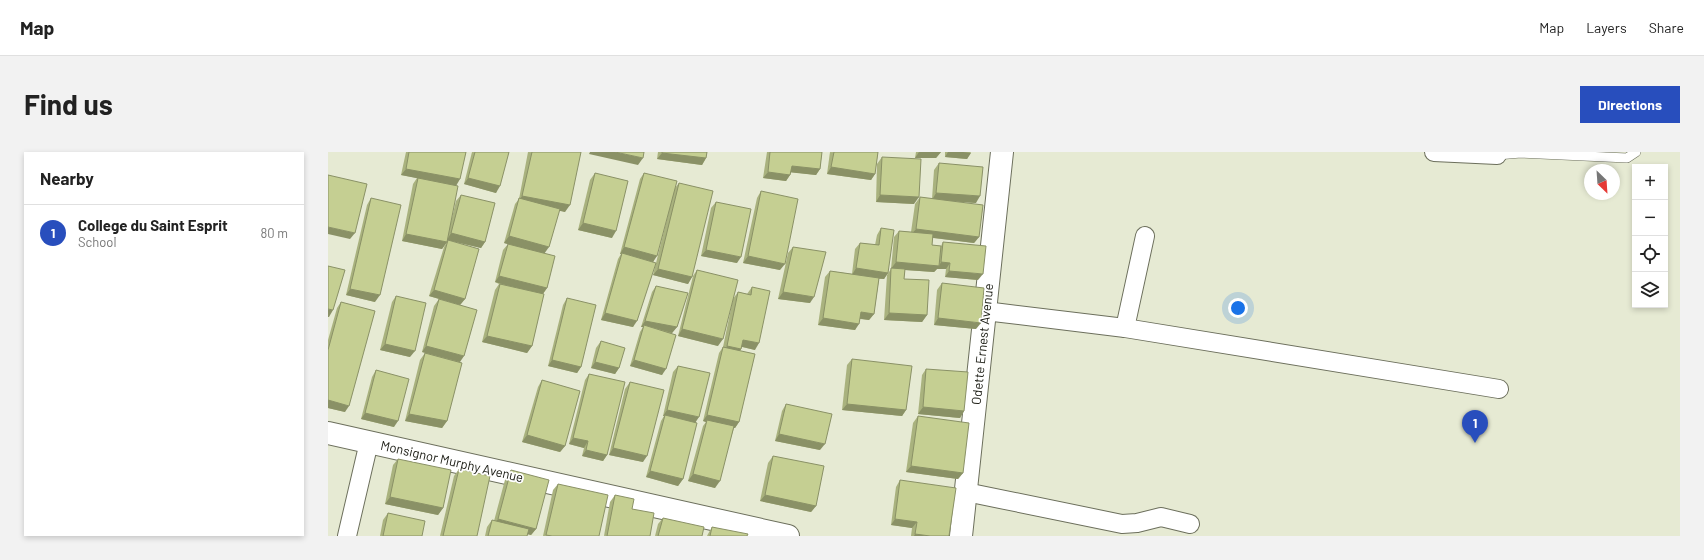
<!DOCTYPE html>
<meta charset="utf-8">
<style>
:root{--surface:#fff;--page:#f2f2f2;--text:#222;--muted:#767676;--line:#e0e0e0;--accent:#284ebd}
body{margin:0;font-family:Barlow,sans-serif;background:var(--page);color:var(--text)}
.controls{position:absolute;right:12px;top:12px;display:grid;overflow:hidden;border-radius:0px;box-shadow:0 2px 6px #0003}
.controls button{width:36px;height:36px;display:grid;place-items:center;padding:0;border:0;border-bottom:1px solid var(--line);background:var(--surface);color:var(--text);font:20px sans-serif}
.compass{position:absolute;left:1256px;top:12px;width:36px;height:36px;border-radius:50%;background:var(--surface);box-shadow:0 2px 6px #0003;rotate:155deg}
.you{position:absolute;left:910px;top:156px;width:14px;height:14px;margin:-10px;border:3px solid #fff;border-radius:50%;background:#1a73e8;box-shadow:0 0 0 6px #1a73e833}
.badge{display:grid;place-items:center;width:26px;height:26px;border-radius:50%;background:var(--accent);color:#fff;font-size:13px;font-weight:700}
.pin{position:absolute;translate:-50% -33px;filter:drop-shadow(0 1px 2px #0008)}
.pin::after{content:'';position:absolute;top:21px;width:14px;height:12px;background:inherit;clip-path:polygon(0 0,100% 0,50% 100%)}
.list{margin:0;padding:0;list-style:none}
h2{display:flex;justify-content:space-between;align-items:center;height:52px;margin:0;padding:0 16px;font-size:17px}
h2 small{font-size:13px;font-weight:400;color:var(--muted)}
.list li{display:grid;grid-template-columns:26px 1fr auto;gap:12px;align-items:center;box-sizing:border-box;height:56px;padding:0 16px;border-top:1px solid var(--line)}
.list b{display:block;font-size:15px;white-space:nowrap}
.list p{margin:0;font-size:13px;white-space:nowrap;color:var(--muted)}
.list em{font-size:13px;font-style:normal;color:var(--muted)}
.icon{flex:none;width:22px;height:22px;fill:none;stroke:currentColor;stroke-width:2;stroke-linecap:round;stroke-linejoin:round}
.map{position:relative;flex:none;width:1352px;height:384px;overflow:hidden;border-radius:0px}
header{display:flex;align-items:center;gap:24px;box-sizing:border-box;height:56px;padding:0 20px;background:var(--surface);border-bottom:1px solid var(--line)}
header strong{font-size:19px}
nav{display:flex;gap:22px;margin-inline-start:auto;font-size:14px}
.intro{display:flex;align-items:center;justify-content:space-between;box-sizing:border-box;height:96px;padding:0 24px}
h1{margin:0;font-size:28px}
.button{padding:10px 18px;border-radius:0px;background:var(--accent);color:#fff;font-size:14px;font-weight:700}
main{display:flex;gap:24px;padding:0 24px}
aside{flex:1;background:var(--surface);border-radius:0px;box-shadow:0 2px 6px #0003}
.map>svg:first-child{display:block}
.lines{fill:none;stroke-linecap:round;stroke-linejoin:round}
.service-casing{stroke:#6c6f5c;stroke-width:10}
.minor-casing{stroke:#6c6f5c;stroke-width:20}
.tertiary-casing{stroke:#6c6f5c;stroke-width:24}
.service{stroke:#fff;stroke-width:9}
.minor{stroke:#fff;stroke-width:18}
.tertiary{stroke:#fff;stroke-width:22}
.wall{fill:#a9b27e}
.shaded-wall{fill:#8a9166}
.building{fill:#c5cf92;stroke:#8a9166}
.labels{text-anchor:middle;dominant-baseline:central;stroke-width:3.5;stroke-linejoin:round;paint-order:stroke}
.street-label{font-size:13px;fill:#202119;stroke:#fff}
</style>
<header>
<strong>Map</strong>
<nav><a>Map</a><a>Layers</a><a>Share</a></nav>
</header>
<div class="intro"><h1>Find us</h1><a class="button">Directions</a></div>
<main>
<aside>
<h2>Nearby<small></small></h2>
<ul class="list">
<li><span class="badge">1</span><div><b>College du Saint Esprit</b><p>School</p></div><em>80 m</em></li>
</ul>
</aside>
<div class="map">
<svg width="1352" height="384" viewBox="0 0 1352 384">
<rect width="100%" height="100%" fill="#e6ead3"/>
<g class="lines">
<defs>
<polyline id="service" points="1169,3 1193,1 1299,6 1308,0"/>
<g id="minor">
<polyline points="1106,0 1169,3"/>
<polyline points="657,159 797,176 1171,237"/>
<polyline points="797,176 817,84"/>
<polyline points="638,340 794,372 809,371 833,365 862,372"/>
<polyline points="19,384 41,290"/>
</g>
<g id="tertiary">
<polyline points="0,281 460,384"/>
<polyline points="633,384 674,0"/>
</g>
</defs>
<use href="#service" class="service-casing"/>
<use href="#minor" class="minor-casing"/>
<use href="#tertiary" class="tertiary-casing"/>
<use href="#service" class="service"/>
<use href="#minor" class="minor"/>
<use href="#tertiary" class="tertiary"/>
</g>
<g class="wall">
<polygon points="78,0 138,0 128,33 122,74 128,49 133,43 157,90 153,96 119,88 119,90 114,97 74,89 85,32 89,26 73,23"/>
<polygon points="144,0 181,0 168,41 136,32"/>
<polygon points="200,0 253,0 237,60 231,58 216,102 219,136 215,142 204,194 199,201 154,190 167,138 171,132 167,130 175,98 180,92 208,99 176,91 187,52 191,47"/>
<polygon points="330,0 379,0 378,6 374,13 329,7"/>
<polygon points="439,0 494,0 492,17 488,23 463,20 462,23 458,29 435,26"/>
<polygon points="502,0 550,0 547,22 543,28 499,22"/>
<polygon points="588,0 613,0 608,6 587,6"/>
<polygon points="617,0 643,0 639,7 617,5"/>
<polygon points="554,5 586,52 548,50 549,12"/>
<polygon points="611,11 648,51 616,48 651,85 646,91 605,86 604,93 613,94 615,90 650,128 617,125 618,117 609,117 606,120 577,118 576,127 599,163 594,170 556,168 559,123 563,117 566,85 571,79 583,80 587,52 592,45 604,47 606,18"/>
<polygon points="267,21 284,86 250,78 262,28"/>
<polygon points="316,21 347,36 351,31 364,125 360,132 325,123 341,59 305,175 273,168 290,107 293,102 292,102 312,27"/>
<polygon points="433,39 452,118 415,111 429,46"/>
<polygon points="43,46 47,150 18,143 39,53"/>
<polygon points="388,50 409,111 373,104 383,56"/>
<polygon points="553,76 560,121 556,127 551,127 546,162 541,168 532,167 527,178 490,173 497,125 502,119 524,122 527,97 532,91 547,93 549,83"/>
<polygon points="120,88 137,147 132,153 101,144 116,95"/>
<polygon points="465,95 482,151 450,147 460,101"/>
<polygon points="369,118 390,194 350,184 365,124"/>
<polygon points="614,131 648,177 606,173 609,138"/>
<polygon points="328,134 349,175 344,181 334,223 302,214 312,180 315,175 313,175 324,140"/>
<polygon points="424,135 427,198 414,195 412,199 411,270 407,276 406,276 387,336 360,329 375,274 378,270 375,269 391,201 395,195 405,147 410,140 419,142"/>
<polygon points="68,144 82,205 52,198 64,150"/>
<polygon points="239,146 253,215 249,221 220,214 235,153"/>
<polygon points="111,147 132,210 119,269 114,276 77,269 92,208 97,201 127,209 94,200 106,154"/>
<polygon points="13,150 17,260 0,256 0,188 9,156"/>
<polygon points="273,189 291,216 287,222 263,216 268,196"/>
<polygon points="524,207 578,258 574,264 514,258 519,213"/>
<polygon points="350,214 368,270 355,327 350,334 318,325 333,269 336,264 335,264 345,220"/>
<polygon points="598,217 636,259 632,266 590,262 594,223"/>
<polygon points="48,218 66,275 33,267 44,225"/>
<polygon points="261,222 279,303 275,309 254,304 256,296 241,292 257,228"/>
<polygon points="214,228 237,294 232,300 194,290 210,235"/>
<polygon points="302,230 315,310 281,303 297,237"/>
<polygon points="458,252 492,298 447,289 454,259"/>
<polygon points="590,264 635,321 630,327 578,320 585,271"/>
<polygon points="445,304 488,354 483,360 432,349 440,311"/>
<polygon points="70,307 115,356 110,363 57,352 65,313"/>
<polygon points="131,317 149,384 112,384 126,324"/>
<polygon points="183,318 208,377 203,383 199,382 199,384 157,384 159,375 164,368 166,369 178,324"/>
<polygon points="572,328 621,384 583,384 584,376 563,373 568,335"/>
<polygon points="230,332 271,384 215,384 225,338"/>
<polygon points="287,343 304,357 322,384 276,384 282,350"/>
<polygon points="60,361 94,384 52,384 55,368"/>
<polygon points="335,366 374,384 327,384 330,372"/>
<polygon points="384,375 419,384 379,384 380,382"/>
</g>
<g class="shaded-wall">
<polygon points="262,0 287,0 315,6 310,13 261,2"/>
<polygon points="591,0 613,0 608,6 587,6"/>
<polygon points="620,0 635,0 643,1 639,7 617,5"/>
<polygon points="334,1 378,6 374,13 329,7"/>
<polygon points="464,14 492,17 488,23 459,20"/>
<polygon points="503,15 547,22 543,28 499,22"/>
<polygon points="78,17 132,27 128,34 73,23"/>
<polygon points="440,20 462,23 458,29 435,26"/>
<polygon points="140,26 172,34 168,41 136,32"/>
<polygon points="608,41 652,44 648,51 604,48"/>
<polygon points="552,43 591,45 586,52 548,50"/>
<polygon points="194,44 242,53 237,60 190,50"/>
<polygon points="255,71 288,79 284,86 250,78"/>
<polygon points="0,75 27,81 22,87 0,82"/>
<polygon points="588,77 651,85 646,91 583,83"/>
<polygon points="123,81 157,90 153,96 119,88"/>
<polygon points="78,82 119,90 114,97 74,89"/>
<polygon points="181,84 221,95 216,102 176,91"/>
<polygon points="296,95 329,104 325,110 294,101 293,102 292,102"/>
<polygon points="378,98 413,105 409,111 373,104"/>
<polygon points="420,104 457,112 452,118 415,111"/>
<polygon points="568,110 611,114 613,110 622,111 618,117 609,117 606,120 563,117"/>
<polygon points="528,116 560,121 556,127 524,123"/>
<polygon points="330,117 364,125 360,132 325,123"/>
<polygon points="621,119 655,122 650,128 617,125"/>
<polygon points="171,124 219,136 214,143 167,130"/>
<polygon points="22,137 52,143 47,150 18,143"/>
<polygon points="106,138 137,147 132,153 101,144"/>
<polygon points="455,140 486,145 482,151 450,147"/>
<polygon points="0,157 5,158 1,165 0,165"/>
<polygon points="533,160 546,162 541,168 528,166"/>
<polygon points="277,161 309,169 305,175 273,168"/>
<polygon points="561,161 599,163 594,170 556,168"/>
<polygon points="495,166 531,172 527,178 490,173"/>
<polygon points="610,166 653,171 648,177 606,173"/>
<polygon points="317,169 349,175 344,181 316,173 315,175 313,175"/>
<polygon points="354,177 395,187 390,194 350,184"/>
<polygon points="159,184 204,194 199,201 154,190"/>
<polygon points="415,188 431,191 427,198 411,194"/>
<polygon points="57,192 87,199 82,205 52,198"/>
<polygon points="98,194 136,204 132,210 94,200"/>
<polygon points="399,194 413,197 409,204 394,201"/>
<polygon points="224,208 253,215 249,221 220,214"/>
<polygon points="306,208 338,217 334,223 302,214"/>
<polygon points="267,210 291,216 287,222 263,216"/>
<polygon points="0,248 21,254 17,260 0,256"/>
<polygon points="519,252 578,258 574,264 514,258"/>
<polygon points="595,255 636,259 632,266 590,262"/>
<polygon points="339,258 371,265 367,271 337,263 336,264 335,264"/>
<polygon points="37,261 70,269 66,275 33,267"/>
<polygon points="81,262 119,269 114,276 77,269"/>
<polygon points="379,263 411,270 407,276 378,270 379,268 378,270 375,269"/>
<polygon points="451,282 497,292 492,298 447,289"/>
<polygon points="199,283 237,294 232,300 194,290"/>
<polygon points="245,286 260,289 256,296 241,292"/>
<polygon points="285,296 319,304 315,310 281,303"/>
<polygon points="258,298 279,303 275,309 254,304"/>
<polygon points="583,314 635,321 630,327 578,320"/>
<polygon points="322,319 355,327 350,334 318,325"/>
<polygon points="365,322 392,329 387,336 360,329"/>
<polygon points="437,343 488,354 483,360 432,349"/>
<polygon points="62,345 115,356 110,363 57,352"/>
<polygon points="170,367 208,377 203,383 165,373"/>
<polygon points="567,367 589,370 584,376 563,373"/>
<polygon points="587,382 602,384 586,384"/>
</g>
<g class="building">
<polygon points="81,0 138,0 132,27 78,17"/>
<polygon points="147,0 181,0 172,34 140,26"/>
<polygon points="204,0 253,0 242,53 194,44"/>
<polygon points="287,0 316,0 315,6"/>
<polygon points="334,0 379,0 378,6 334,1"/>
<polygon points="442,0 494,0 492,17 464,14 462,23 440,20"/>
<polygon points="506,0 550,0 547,22 503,15"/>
<polygon points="554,5 593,7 591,45 552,43"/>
<polygon points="611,11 655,15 652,44 608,41"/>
<polygon points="267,21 300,29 288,79 255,71"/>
<polygon points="316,21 349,29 329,104 296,95"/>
<polygon points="0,23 39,32 27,81 0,75"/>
<polygon points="90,26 130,34 119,90 78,82"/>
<polygon points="351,31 385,39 364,125 330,117"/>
<polygon points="433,39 470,47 457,112 420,104"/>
<polygon points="133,43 167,51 157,90 123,81"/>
<polygon points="592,45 655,53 651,85 588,77"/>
<polygon points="43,46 73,53 52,143 22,137"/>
<polygon points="191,46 232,57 221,95 181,84"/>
<polygon points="388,50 423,57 413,105 378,98"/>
<polygon points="553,76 566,78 560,121 528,116 532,91 551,93"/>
<polygon points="571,79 605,82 604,93 613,94 611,114 568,110"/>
<polygon points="120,88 151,97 137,147 106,138"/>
<polygon points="615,90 658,94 655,122 621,119 622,111 613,110"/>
<polygon points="180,92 227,104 219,136 171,124"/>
<polygon points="465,95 498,100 486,145 455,140"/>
<polygon points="294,101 328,111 309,169 277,161"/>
<polygon points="0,114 17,118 5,158 0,157"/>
<polygon points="563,116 577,117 576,127 601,128 599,163 561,161"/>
<polygon points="369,118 410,128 395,187 354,177"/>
<polygon points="502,119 551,126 546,162 533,160 531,172 495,166"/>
<polygon points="614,131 656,136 653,171 610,166"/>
<polygon points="172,132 216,142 204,194 159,184"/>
<polygon points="328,134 360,141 349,175 317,169"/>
<polygon points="424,135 442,139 431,191 415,188 413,197 399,194 410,140 423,143"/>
<polygon points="68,144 98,151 87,199 57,192"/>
<polygon points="239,146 268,153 253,215 224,208"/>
<polygon points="111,147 149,158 136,204 98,194"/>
<polygon points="13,150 47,159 21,254 0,248 0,198"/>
<polygon points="316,173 348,183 338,217 306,208"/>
<polygon points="273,189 297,196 291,216 267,210"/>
<polygon points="395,195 427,202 411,270 379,263"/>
<polygon points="97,201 134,211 119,269 81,262"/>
<polygon points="524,207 584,214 578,258 519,252"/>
<polygon points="350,214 382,221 371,265 339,258"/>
<polygon points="598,217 640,220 636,259 595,255"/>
<polygon points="48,218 81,227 70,269 37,261"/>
<polygon points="261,222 297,230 279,303 258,298 260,289 245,286"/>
<polygon points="214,228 252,239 237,294 199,283"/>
<polygon points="302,230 336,238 319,304 285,296"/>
<polygon points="458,252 504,262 497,292 451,282"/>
<polygon points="337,263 369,271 355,327 322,319"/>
<polygon points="590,264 641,271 635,321 583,314"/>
<polygon points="379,268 406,274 392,329 365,322"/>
<polygon points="445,304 496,314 488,354 437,343"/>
<polygon points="70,307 123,318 115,356 62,345"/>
<polygon points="131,317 162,324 149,384 115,384"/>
<polygon points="183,318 221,328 208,377 170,367"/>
<polygon points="572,328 628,336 621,384 602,384 587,382 589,370 567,367"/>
<polygon points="230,332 280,343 271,384 224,384 218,383"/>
<polygon points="287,343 306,347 304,357 326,361 322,384 279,384"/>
<polygon points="60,361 97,369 94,384 55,384"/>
<polygon points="335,366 376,375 374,384 330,384"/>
<polygon points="164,368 201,377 199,384 160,384"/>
<polygon points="384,375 420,382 419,384 382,384"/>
</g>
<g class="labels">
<g class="street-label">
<text transform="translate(654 192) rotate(-84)">Odette Ernest Avenue</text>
<text transform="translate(124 309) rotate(13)">Monsignor Murphy Avenue</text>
</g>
</g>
</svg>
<div class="controls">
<button>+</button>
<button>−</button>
<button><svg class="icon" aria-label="locate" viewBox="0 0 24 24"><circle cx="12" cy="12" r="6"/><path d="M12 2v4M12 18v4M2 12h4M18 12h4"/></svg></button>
<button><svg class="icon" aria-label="layers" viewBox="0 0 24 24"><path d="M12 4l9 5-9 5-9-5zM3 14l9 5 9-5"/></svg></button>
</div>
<svg class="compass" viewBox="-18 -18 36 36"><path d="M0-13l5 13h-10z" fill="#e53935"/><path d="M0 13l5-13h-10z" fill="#767676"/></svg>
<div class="you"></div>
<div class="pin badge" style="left:1147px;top:291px">1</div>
</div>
</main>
